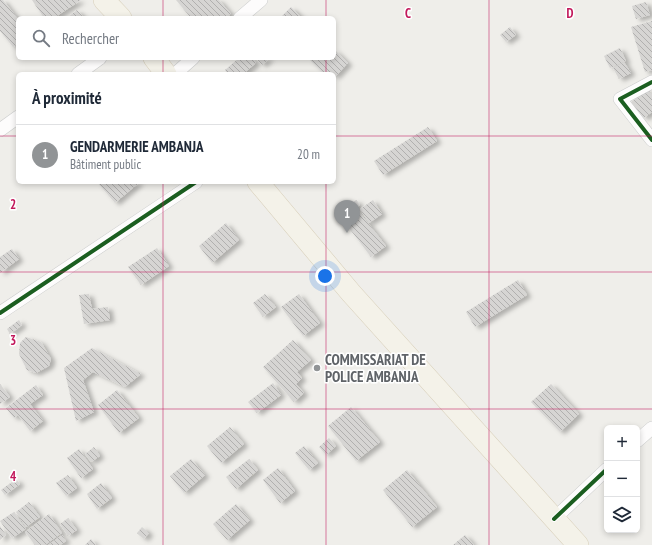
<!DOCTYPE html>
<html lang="fr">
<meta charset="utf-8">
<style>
:root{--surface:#fff;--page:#f2f2f3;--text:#1f2937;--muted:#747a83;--line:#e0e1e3;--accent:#919496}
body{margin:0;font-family:"PT Sans Narrow",sans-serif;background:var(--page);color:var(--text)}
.controls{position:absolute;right:12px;bottom:12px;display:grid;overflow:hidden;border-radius:6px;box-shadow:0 2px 6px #0003}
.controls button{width:36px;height:36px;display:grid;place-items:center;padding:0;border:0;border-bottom:1px solid var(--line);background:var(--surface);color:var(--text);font:20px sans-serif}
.you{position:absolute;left:325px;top:276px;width:14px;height:14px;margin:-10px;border:3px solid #fff;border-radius:50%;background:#1a73e8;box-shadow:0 0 0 6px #1a73e833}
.badge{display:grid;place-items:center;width:26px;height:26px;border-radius:50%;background:var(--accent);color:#fff;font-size:13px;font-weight:700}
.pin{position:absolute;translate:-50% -33px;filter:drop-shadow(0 1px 2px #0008)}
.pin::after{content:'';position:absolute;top:21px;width:14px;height:12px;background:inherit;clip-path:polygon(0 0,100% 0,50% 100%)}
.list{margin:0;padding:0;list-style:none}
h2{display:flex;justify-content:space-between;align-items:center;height:52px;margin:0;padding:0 16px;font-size:17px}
h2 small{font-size:13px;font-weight:400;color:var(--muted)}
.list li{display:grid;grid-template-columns:26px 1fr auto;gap:12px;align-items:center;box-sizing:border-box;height:60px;padding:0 16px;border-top:1px solid var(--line)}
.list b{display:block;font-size:15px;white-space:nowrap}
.list p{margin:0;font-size:13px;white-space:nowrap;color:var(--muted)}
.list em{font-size:13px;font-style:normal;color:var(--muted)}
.icon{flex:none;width:22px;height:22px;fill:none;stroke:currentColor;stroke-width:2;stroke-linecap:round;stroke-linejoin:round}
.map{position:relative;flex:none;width:652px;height:545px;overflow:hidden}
.search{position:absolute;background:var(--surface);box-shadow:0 2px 6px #0003;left:16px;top:16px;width:320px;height:44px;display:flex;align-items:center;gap:10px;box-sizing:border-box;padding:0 14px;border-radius:6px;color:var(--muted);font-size:15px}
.panel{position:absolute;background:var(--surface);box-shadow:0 2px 6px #0003;left:16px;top:72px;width:320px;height:112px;border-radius:6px}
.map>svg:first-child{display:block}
.building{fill:url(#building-back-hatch);filter:url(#shadow)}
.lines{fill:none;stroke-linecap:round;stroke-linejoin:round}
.minor-casing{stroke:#cbcccc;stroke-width:14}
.primary-casing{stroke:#d7ceb8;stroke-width:22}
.minor{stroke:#fdfcfc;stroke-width:13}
.primary{stroke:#f4f2e9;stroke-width:21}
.cycleway-casing{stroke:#fff;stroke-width:6}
.cycleway{stroke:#1b5e20;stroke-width:4}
.grid{fill:none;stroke:#c2185b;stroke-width:1;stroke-opacity:0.55}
.poi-dot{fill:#919496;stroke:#fff;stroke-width:1.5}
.labels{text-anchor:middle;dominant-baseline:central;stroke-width:3;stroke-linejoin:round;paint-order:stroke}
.poi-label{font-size:15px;font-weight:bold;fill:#5f6368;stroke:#fff;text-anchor:start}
.grid-label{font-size:13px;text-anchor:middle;font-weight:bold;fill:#c2185b;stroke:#fff;stroke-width:3;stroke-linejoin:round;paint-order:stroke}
</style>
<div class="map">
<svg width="652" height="545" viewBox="0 0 652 545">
<defs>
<pattern id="building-back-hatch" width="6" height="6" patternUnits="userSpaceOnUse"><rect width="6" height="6" fill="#d6d5d3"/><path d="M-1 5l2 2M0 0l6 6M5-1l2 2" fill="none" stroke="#b1b0af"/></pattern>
<filter id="shadow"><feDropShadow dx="4.5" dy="2.5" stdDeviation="2" flood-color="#0004"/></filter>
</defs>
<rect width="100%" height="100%" fill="#efeeea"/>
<g class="building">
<polygon points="0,0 3,0 18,19 18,44 13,47 0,31"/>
<polygon points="32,0 81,0 54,18 44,18"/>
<polygon points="176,0 219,0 231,14 226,18 191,18"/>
<polygon points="646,2 650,15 636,19 632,6"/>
<polygon points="291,7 302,18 280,18"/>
<polygon points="77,10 84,18 67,18"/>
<polygon points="652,21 652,70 645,72 631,27"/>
<polygon points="510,27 516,35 506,42 500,35"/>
<polygon points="620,48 626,61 610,68 604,56"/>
<polygon points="334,49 348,63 334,78 334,74 324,74 308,58 334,58"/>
<polygon points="239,58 252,58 256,63 243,74 228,74 225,70"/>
<polygon points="256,58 270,58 262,65"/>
<polygon points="624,62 631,73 619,79 613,68"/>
<polygon points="648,89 652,95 652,112 644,118 631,102"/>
<polygon points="428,127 437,141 383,175 374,161"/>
<polygon points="97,182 140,182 115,203"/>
<polygon points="356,200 360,205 347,214 343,209"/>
<polygon points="373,200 382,214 369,223 360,209"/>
<polygon points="357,209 386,246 371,257 343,220"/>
<polygon points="226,223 239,240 212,263 199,246"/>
<polygon points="157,248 169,266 141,285 128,267"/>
<polygon points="12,249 19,259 0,273 0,257"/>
<polygon points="518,280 527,295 475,327 466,312"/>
<polygon points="89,294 92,309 108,307 110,320 84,324 79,295"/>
<polygon points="265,294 276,307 263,317 253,303"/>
<polygon points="299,294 320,323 303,336 281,307"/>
<polygon points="19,320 22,325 10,334 7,329"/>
<polygon points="26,337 41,342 51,359 49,366 36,373 27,370 19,354 20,343"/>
<polygon points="293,340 311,360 297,372 302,378 296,384 304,393 294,402 263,367"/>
<polygon points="92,348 141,374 125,387 93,372 83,380 94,412 76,421 64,368"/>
<polygon points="273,383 281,395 257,413 248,402"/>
<polygon points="0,384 10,397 0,404"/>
<polygon points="551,384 579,414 560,432 531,402"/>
<polygon points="36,385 43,395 30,404 43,421 30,431 18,415 14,418 6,408"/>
<polygon points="117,390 139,418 119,433 98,405"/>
<polygon points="351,407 380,442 356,461 328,426"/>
<polygon points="230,427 244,444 221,463 207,446"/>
<polygon points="329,438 336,446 326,455 319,447"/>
<polygon points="304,446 318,463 309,470 295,453"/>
<polygon points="94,447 100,456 91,462 85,454"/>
<polygon points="79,449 93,469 81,478 67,458"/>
<polygon points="191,459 205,475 184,493 170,476"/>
<polygon points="249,459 258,470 236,489 226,477"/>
<polygon points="278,468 295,491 280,503 263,480"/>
<polygon points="407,470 437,507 412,527 383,490"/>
<polygon points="68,475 77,488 66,496 56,483"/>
<polygon points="16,479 20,484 5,495 1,490"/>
<polygon points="101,483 112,498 97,509 87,494"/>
<polygon points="29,502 40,517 26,527 16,512"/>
<polygon points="236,504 250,520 227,540 213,524"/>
<polygon points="14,512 26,529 12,538 0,521"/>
<polygon points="49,514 62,533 45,545 35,545 25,532"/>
<polygon points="68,518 77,530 68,536 60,524"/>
<polygon points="0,526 6,535 0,540"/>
<polygon points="142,527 149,533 144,539 137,533"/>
<polygon points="62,535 66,541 60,545 48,545"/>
<polygon points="465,535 474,545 453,545"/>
<polygon points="91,539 96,545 85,545"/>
</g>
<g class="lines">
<defs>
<g id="minor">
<polyline points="240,18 261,0"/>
<polyline points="78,74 100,58"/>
<polyline points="175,74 193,58"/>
<polyline points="652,82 620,99 652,140"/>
<polyline points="0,130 18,117"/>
<polyline points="0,313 196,182"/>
<polyline points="637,441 652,428"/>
<polyline points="554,519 607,469"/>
</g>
<g id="primary">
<polyline points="104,0 121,18"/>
<polyline points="154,58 166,74"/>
<polyline points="258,182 351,293 578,545"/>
</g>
</defs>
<use href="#minor" class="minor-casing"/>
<use href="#primary" class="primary-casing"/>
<use href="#minor" class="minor"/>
<use href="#primary" class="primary"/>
<defs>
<g id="cycleway">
<polyline points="652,82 620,99 652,140"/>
<polyline points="0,313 196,182"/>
<polyline points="554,519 607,469"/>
</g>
</defs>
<use href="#cycleway" class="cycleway-casing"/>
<use href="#cycleway" class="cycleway"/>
</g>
<path class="grid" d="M163 0V18M326 0V18M489 0V545M163 58V74M326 58V74M0 136H18M334 136H652M163 182V545M326 182V545M0 272H652M0 409H652"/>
<circle class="poi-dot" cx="317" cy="368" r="4"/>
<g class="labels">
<g class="poi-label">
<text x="325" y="359">COMMISSARIAT DE<tspan x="325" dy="17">POLICE AMBANJA</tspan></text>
</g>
</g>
<g class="grid-label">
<text x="408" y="18">C</text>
<text x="570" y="18">D</text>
<text x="13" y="209">2</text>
<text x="13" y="345">3</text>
<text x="13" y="481">4</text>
</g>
</svg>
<div class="controls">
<button>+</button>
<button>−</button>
<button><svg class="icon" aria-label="layers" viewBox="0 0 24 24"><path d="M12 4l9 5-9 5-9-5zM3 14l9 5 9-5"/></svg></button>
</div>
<div class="you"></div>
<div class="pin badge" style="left:347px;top:233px">1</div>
<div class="search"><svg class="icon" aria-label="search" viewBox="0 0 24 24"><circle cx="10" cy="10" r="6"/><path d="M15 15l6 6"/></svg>Rechercher</div>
<section class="panel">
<h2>À proximité<small></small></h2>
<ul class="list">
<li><span class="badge">1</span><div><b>GENDARMERIE AMBANJA</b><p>Bâtiment public</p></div><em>20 m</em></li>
</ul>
</section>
</div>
